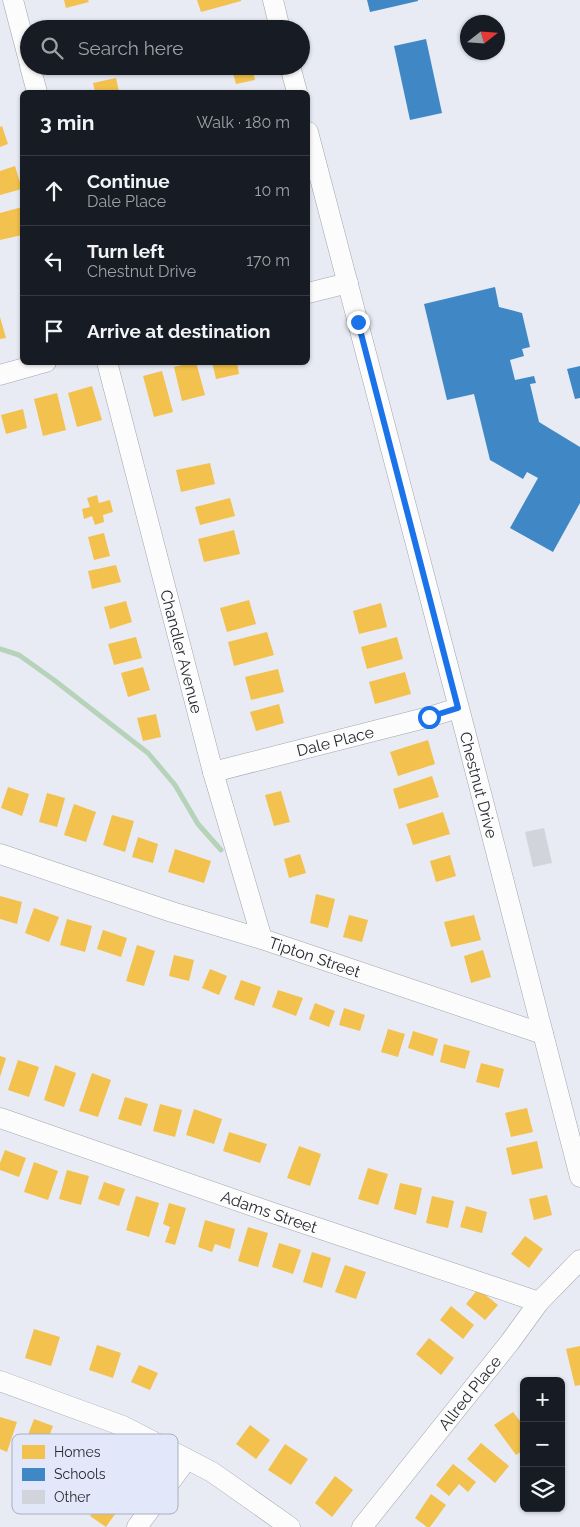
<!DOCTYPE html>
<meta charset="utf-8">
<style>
:root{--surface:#171b24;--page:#20242c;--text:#f1f3f6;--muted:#9ea1a6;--line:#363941}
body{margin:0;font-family:Raleway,sans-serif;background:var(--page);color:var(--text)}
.controls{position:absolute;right:15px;bottom:15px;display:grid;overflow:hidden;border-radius:8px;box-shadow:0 1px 4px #0004}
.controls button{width:45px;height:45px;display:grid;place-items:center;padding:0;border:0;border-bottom:1px solid var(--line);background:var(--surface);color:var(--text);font:25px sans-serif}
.compass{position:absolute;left:460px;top:15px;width:45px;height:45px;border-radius:50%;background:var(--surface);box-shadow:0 1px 4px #0004;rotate:73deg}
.stop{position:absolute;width:15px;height:15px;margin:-11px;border:4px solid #1a73e8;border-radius:50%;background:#fff}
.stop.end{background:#1a73e8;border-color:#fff;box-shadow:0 1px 5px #0008}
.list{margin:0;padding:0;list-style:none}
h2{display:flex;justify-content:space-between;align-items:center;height:65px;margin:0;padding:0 20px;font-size:21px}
h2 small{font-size:16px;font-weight:400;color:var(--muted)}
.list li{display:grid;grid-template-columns:32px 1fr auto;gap:15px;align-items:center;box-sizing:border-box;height:70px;padding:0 20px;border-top:1px solid var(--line)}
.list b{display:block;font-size:19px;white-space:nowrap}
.list p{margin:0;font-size:16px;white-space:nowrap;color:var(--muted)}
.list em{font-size:16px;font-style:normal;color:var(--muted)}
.icon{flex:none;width:28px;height:28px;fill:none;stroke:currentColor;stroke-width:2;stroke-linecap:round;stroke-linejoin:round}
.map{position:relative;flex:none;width:580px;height:1527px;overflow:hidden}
.search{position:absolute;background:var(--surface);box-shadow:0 1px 4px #0004;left:20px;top:20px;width:290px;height:55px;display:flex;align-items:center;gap:12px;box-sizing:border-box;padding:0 18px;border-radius:28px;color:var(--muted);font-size:19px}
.panel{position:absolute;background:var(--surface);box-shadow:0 1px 4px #0004;left:20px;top:90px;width:290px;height:275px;border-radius:8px}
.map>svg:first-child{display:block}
.homes{fill:#f2c14e}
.schools{fill:#3f88c5}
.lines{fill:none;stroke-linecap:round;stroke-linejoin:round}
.stream{stroke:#b6d2b9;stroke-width:5}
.building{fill:#d2d4dc}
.minor-casing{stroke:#a2a5ab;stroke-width:21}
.minor{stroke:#fcfcfd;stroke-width:20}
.route{stroke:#1a73e8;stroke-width:6}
.labels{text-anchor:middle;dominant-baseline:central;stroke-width:5;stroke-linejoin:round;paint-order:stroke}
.street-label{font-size:16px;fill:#292b31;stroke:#e2e8fa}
.key{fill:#e2e8fa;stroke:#aaafbe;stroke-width:1}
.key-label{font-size:14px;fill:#292b31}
</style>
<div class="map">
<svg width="580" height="1527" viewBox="0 0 580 1527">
<rect width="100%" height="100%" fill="#e8ebf4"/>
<g class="homes">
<polygon points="64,0 88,0 89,2 66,8"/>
<polygon points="197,0 241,0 241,1 201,12"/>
<polygon points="241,21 243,29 224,29 223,25"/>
<polygon points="231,66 252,66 255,80 236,84"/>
<polygon points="116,78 119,92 95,92 93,83"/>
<polygon points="2,126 8,144 0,147 0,127"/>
<polygon points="15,166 22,189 0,195 0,171"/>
<polygon points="22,207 22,235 0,240 0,213"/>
<polygon points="0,317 6,338 0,339"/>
<polygon points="194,362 196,362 205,395 182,401 174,367"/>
<polygon points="212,362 237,362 239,374 216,379"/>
<polygon points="162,371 173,412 154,417 143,376"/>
<polygon points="92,386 102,420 77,427 68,393"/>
<polygon points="57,393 66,430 43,436 34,399"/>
<polygon points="23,409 27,428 6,434 1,415"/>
<polygon points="210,463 215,484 181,492 176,470"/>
<polygon points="97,495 99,503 110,500 113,512 103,515 104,522 95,525 92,516 84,519 82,509 90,507 87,498"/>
<polygon points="230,498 235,516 200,525 195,507"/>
<polygon points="234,530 240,554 204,562 198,539"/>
<polygon points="104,533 110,556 94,560 88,537"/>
<polygon points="116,565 121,582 92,589 88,571"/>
<polygon points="249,600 256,624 227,632 220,608"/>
<polygon points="126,601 132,622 110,629 104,607"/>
<polygon points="381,603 387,627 359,634 353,611"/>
<polygon points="267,632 274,655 234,666 228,642"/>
<polygon points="136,637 142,658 114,665 108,644"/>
<polygon points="397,637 403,659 367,669 361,647"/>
<polygon points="143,667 150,690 128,697 121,673"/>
<polygon points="278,669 284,692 251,700 245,677"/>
<polygon points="405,672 411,694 375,704 369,682"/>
<polygon points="279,704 284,723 256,731 250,712"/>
<polygon points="156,714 161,737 143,741 137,718"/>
<polygon points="428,740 435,764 398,776 390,752"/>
<polygon points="432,776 439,797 399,809 393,789"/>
<polygon points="8,787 29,794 22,816 1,808"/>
<polygon points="281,791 290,822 274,826 265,795"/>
<polygon points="47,793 65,798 57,827 39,822"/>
<polygon points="74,804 96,812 86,842 64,835"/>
<polygon points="443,812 450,834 413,845 406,824"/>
<polygon points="112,815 134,821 125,852 103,845"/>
<polygon points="138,837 158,844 153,863 132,857"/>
<polygon points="175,849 211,861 204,883 168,872"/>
<polygon points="300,854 306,873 289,878 284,859"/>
<polygon points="450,855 456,876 436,882 430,861"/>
<polygon points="316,894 335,899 328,928 310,923"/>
<polygon points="0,896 22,902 17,924 0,919"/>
<polygon points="34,908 59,917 49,942 25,933"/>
<polygon points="349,915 368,920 362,942 343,937"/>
<polygon points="474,915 481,940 451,947 444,922"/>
<polygon points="67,919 92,926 85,952 60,945"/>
<polygon points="103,930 127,938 121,957 97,949"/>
<polygon points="137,945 155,951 144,986 126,981"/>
<polygon points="483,950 491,977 471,983 464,956"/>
<polygon points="174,955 194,960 189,981 169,976"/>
<polygon points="210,969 227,976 219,995 202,988"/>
<polygon points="241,980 261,987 254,1006 234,999"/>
<polygon points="278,990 303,998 296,1016 272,1007"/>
<polygon points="315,1003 335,1011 329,1027 309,1019"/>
<polygon points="344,1008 365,1015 360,1031 339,1025"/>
<polygon points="388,1029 405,1034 398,1057 381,1052"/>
<polygon points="413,1031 438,1039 433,1056 408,1048"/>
<polygon points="444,1044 470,1051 465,1069 440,1062"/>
<polygon points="0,1056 6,1058 0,1077"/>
<polygon points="18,1060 39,1067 29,1097 8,1090"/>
<polygon points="481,1063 504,1069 499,1088 476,1082"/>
<polygon points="55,1065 76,1073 64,1107 44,1100"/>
<polygon points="92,1073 111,1080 98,1117 79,1111"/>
<polygon points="125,1097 148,1104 141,1126 118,1119"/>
<polygon points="160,1104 182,1110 175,1137 153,1131"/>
<polygon points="527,1108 533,1132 511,1137 505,1113"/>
<polygon points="194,1109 222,1119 214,1144 186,1135"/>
<polygon points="229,1132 267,1144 260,1163 223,1151"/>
<polygon points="537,1141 543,1168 512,1175 506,1148"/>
<polygon points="299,1146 321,1154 310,1186 287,1178"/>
<polygon points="5,1150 26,1158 19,1177 0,1170 0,1163"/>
<polygon points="34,1162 58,1171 48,1200 24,1192"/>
<polygon points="368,1168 388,1174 378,1205 358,1199"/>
<polygon points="67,1170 89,1176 81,1205 59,1199"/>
<polygon points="104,1182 125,1189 119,1206 98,1199"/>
<polygon points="400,1183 422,1188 416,1215 394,1209"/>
<polygon points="547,1195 552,1215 534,1220 529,1199"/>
<polygon points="136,1196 159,1203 149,1237 126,1230"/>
<polygon points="432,1196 454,1201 448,1228 426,1223"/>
<polygon points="169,1203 186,1208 175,1245 165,1242 170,1227 163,1224"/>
<polygon points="466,1206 487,1212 482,1233 460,1227"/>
<polygon points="205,1220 235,1229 230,1249 215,1244 212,1252 198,1247"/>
<polygon points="248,1227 268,1233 258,1267 238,1261"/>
<polygon points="525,1236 543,1249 529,1268 511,1254"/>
<polygon points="279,1243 301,1250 293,1274 272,1267"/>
<polygon points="312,1252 331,1258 322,1288 303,1282"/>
<polygon points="345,1265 366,1272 356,1299 335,1292"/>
<polygon points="478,1289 498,1305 485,1320 466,1304"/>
<polygon points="451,1306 474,1325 463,1339 440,1320"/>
<polygon points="34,1329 60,1337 51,1366 25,1358"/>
<polygon points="429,1338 454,1358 441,1375 416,1354"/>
<polygon points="97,1345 121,1353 113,1378 89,1370"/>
<polygon points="580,1346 580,1385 575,1386 566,1349"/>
<polygon points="139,1365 158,1373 150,1390 131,1382"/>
<polygon points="513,1412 524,1426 524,1450 516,1455 494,1425"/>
<polygon points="0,1417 17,1422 7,1452 0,1449"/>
<polygon points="34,1419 53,1426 44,1450 25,1443"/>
<polygon points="250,1425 270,1440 256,1459 236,1444"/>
<polygon points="481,1443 509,1466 495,1483 467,1459"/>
<polygon points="285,1444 308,1459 291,1485 268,1470"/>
<polygon points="453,1464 476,1482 468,1492 459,1484 449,1496 436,1485"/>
<polygon points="335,1476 353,1490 332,1517 315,1503"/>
<polygon points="431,1494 446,1505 430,1527 427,1527 415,1518"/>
<polygon points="104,1496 120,1507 106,1527 90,1516"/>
</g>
<g class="schools">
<polygon points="367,0 418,0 418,1 370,12"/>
<polygon points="426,39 442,113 410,120 394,46"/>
<polygon points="495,287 499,307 522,313 530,347 522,349 524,356 510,360 515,380 534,376 536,383 530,384 539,422 580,447 580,503 553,552 510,528 538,478 527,472 523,479 490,460 474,394 447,400 424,304"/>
<polygon points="580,366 580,398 575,399 567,369"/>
</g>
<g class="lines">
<polyline class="stream" points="0,649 19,655 54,680 148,753 175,785 198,824 221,850"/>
</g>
<polygon class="building" points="544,828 552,863 533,867 525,832"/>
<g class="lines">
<defs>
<g id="minor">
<polyline points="13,0 29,61"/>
<polyline points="273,0 280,29"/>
<polyline points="30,66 37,92"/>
<polyline points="290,66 297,92"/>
<path id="s1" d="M308 132 466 735 580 1177"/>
<polyline points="308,293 348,283"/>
<path id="s2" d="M107 362 213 772 262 939"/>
<polyline points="0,375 46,362"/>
<path id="s3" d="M213 772 429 717 458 708"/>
<path id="s4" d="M0 854 172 912 262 939 543 1034"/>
<path id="s5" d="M0 1118 270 1212 539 1302"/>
<polyline points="0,1381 123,1426 212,1472 290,1527"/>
<polyline points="137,1527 187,1459"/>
<path id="s6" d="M362 1527 510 1342 539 1302 580 1260"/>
</g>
</defs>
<use href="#minor" class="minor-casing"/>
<use href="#minor" class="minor"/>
</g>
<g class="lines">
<polyline class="route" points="358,322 458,708 429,717"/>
</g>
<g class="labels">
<g class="street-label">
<text stroke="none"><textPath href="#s2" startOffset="299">Chandler Avenue</textPath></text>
<text stroke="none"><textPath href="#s3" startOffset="126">Dale Place</textPath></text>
<text stroke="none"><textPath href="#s1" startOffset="675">Chestnut Drive</textPath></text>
<text stroke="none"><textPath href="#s4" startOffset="331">Tipton Street</textPath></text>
<text stroke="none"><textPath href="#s5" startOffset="285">Adams Street</textPath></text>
<text stroke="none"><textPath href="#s6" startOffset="172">Allred Place</textPath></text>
</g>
</g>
<rect x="12" y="1434" width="166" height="80" rx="8" class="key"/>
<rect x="22" y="1445" width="23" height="14" fill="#f2c14e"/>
<rect x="22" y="1468" width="23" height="13" fill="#3f88c5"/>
<rect x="22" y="1490" width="23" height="14" fill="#d2d4dc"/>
<g class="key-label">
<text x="54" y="1457">Homes</text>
<text x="54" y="1479">Schools</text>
<text x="54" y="1502">Other</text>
</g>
</svg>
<div class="controls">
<button>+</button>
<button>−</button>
<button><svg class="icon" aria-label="layers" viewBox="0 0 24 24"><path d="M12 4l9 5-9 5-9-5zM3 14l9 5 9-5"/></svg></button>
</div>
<svg class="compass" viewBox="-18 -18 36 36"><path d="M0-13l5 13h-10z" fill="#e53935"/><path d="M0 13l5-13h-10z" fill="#9ea1a6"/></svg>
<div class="stop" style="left:429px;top:717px"></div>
<div class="stop end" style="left:358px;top:322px"></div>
<div class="search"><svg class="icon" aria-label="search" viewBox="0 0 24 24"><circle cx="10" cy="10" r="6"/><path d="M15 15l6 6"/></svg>Search here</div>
<section class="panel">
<h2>3 min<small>Walk · 180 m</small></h2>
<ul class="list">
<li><svg class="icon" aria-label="ahead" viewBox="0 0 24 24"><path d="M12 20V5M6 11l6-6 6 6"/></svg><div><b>Continue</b><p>Dale Place</p></div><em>10 m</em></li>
<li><svg class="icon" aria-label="left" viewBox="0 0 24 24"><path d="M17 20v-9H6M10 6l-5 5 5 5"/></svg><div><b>Turn left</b><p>Chestnut Drive</p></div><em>170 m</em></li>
<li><svg class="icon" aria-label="arrive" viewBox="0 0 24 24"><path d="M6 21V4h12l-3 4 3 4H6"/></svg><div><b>Arrive at destination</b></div></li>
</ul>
</section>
</div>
